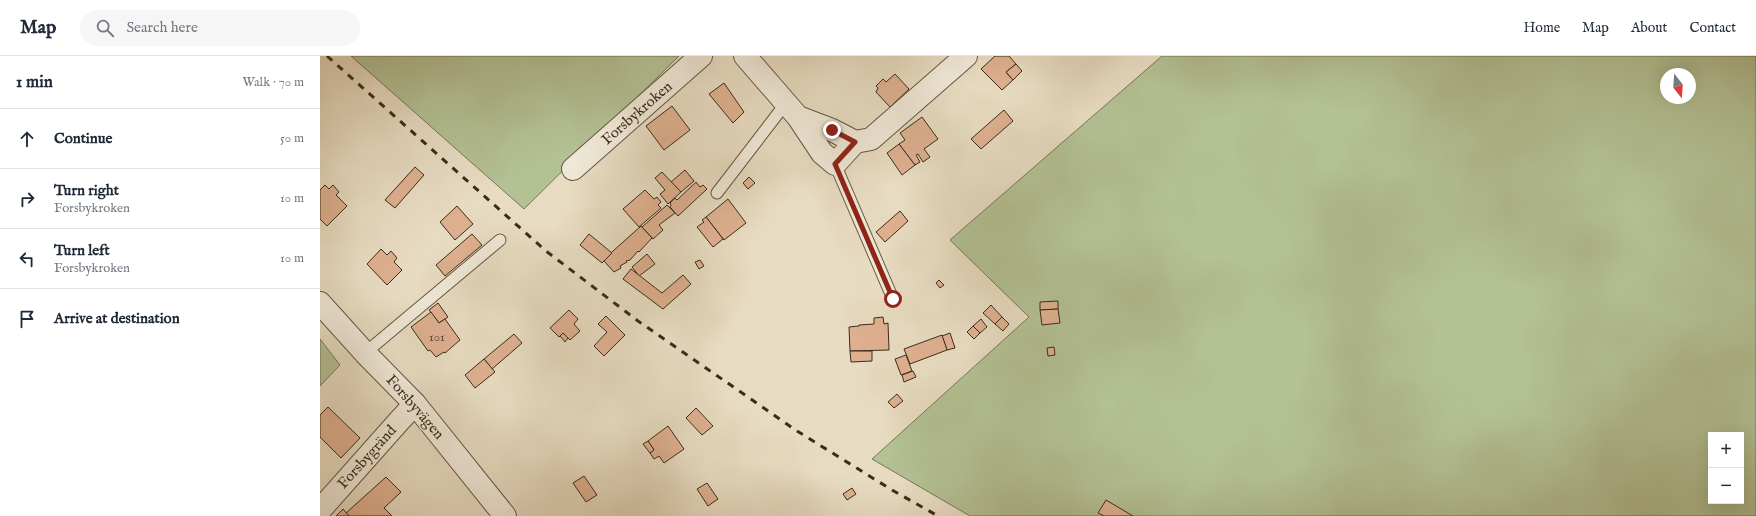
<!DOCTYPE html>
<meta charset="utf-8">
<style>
:root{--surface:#fff;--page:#f6f6f7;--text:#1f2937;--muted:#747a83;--line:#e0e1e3}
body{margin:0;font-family:"IM FELL English",serif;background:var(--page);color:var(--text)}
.controls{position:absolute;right:12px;bottom:12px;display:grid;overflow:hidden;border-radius:0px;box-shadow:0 4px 16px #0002}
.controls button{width:36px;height:36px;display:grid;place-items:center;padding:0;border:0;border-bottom:1px solid var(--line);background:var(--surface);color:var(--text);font:20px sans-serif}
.compass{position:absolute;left:1340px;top:12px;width:36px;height:36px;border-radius:50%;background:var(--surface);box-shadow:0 4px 16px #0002;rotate:163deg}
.stop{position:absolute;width:12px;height:12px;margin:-9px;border:3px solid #8f2418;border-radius:50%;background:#fff}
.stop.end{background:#8f2418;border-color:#fff;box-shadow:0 1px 4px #0008}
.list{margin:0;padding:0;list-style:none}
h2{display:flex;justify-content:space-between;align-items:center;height:52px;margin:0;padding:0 16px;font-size:17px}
h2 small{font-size:13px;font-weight:400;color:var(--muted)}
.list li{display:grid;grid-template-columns:26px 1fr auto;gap:12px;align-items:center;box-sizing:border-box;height:60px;padding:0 16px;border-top:1px solid var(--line)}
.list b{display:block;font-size:15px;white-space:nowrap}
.list p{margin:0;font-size:13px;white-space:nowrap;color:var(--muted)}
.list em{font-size:13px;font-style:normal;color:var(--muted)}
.icon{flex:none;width:22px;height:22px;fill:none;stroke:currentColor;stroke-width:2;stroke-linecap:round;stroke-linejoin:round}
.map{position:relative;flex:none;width:1436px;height:460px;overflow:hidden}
header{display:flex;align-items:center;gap:24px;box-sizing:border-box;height:56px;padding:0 20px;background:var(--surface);border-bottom:1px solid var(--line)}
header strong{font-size:19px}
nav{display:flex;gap:22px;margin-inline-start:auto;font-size:14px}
.search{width:280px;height:36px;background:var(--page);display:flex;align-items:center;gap:10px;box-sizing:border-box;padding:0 14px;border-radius:22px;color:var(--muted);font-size:15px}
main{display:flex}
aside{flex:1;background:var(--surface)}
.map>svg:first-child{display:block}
.green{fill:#b3c194;stroke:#777656;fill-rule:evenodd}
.building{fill:#deb090;stroke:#3b2c19}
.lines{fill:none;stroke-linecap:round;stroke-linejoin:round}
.service-casing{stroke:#665843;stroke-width:13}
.minor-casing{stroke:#665843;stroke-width:24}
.tertiary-casing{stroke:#665843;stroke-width:24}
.service{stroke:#efe8d7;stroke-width:11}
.minor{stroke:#efe8d7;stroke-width:22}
.tertiary{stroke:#efe8d7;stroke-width:22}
.rail{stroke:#3b2c19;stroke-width:3;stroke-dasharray:7 7;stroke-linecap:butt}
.route{stroke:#8f2418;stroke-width:5}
.labels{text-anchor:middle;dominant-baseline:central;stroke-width:3;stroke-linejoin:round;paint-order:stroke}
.number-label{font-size:13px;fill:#644d37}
.street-label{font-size:15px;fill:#3b2c19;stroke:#efe8d7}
</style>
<header>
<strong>Map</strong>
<div class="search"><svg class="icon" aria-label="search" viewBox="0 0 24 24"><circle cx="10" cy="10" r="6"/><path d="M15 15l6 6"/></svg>Search here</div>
<nav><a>Home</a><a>Map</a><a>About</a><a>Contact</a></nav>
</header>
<main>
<aside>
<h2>1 min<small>Walk · 70 m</small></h2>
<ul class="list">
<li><svg class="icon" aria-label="ahead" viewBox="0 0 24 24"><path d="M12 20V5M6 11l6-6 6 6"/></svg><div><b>Continue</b></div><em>50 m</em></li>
<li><svg class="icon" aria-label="right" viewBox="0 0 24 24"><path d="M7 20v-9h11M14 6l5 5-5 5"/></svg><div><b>Turn right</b><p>Forsbykroken</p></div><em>10 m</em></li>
<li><svg class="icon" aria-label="left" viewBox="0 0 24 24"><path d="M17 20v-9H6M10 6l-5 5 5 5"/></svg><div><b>Turn left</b><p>Forsbykroken</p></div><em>10 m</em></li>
<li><svg class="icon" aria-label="arrive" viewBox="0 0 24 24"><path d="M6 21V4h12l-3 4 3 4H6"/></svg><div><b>Arrive at destination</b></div></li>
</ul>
</aside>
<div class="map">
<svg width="1436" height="460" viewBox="0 0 1436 460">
<rect width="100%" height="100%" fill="#e7dbc1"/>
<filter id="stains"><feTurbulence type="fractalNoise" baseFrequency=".005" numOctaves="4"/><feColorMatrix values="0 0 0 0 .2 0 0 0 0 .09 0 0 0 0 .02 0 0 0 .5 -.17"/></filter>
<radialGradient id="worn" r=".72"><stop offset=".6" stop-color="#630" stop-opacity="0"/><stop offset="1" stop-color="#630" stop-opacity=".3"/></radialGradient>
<g class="green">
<polygon points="31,0 359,0 204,153"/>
<path d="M842 0H1436V460H650L552 403 709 261 630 184ZM1346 18H1370V42H1346ZM1391 379H1421V445H1391Z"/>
<polygon points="0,283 20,309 0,330"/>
</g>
<g class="building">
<polygon points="675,0 689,0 696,8 686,16 693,24 682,34 661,13"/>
<polygon points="696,8 702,15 693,24 686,16"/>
<polygon points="575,18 589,33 570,51 556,36 558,32 556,30 563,23 566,26"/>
<polygon points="404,27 424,56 413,67 389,38"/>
<polygon points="352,50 370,74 344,94 326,70"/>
<polygon points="684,54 693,65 661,93 651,83"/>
<polygon points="602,61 618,83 604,93 610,101 603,106 598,98 596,99 600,106 595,109 579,88 585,84 580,77"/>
<polygon points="579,88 595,109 582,119 567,97"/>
<polygon points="95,111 104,119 75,152 65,144"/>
<polygon points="365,114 374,125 361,136 351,126"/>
<polygon points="342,116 361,136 348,148 340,138 345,134 335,122"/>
<polygon points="429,121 435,127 428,133 423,127"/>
<polygon points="376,126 380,131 383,129 387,133 358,160 350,151 351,149 350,147 355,142 357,144"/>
<polygon points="5,129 9,133 13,129 19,136 16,139 27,150 7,170 0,163 0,134"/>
<polygon points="325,134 334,143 337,141 341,146 338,149 341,152 319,171 303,153"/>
<polygon points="408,143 426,167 404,184 386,161"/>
<polygon points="347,149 355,157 339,169 343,174 333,183 322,171"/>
<polygon points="137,150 153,168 135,184 120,166"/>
<polygon points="580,155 588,165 565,186 556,176"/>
<polygon points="386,161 403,183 393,191 377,171 384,166 382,164"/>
<polygon points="321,170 332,182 319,196 318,195 310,204 306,205 307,206 300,210 301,212 294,216 283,204"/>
<polygon points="152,178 162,189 125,220 116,209"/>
<polygon points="269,178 292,197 282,207 260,189"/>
<polygon points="61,193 67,199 71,195 77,202 74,206 82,214 67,229 47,208"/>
<polygon points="327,198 335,208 319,220 312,211"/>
<polygon points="380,204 384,210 379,213 375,206"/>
<polygon points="311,213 342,237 363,219 371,228 343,253 303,223"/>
<polygon points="619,224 624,229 620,232 616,227"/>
<polygon points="738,245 738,253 720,254 720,246"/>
<polygon points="118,247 128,261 119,267 109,254"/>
<polygon points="671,249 682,261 675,268 663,257"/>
<polygon points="738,253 740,267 722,269 720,254"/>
<polygon points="249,254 258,263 254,268 260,275 250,284 243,277 239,281 230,272"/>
<polygon points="111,256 119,267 125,263 140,284 125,297 124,296 116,301 110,294 108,295 91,271"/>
<polygon points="286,260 305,279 284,300 274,290 287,276 278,268"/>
<polygon points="563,261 564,268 568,267 569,294 530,295 529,271 539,270 539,269 554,268 554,262"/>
<polygon points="682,261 689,268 683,275 675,268"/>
<polygon points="661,263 667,271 660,277 653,270"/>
<polygon points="653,270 660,277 654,283 647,276"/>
<polygon points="243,277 248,282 245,286 240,280"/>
<polygon points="630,277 635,292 627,294 622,280"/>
<polygon points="194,278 202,287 172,313 164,303"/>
<polygon points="622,279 627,294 590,308 584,293"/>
<polygon points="734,291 735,299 728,300 727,292"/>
<polygon points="530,295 552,295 552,305 531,306"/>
<polygon points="586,299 592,315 581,319 575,303"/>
<polygon points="164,303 175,316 155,332 145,319"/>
<polygon points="593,315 596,321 584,326 582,319"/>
<polygon points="577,338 583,345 574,352 568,346"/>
<polygon points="8,351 40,382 21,402 0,381 0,359"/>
<polygon points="376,352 393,370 382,379 366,362"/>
<polygon points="348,370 364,393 344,407 339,400 334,403 330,397 334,394 328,385"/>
<polygon points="328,385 334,394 330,397 323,388"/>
<polygon points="264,420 277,439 266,446 253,427"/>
<polygon points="66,421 81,436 64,452 72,460 29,460 26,457"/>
<polygon points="387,427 398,443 388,450 377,433"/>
<polygon points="532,432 536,438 527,444 523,438"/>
<polygon points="786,444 813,460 784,460 778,457"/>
<polygon points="23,453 29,460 16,460"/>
</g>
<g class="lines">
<defs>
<g id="service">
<polyline points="515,108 573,243"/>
<polyline points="397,137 466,47"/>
<polyline points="45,297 180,184"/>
</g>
<g id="minor">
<polyline points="425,0 478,61 502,97 515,108 535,86 512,74 478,61"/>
<polyline points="535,86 551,83 646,0"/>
<polyline points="253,113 381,0"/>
<polyline points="0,454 80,364 95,348"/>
</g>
<polyline id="tertiary" points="0,247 45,297 95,348 185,460"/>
</defs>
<use href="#service" class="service-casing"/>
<use href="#minor" class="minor-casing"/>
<use href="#tertiary" class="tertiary-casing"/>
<use href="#service" class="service"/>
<use href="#minor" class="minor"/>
<use href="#tertiary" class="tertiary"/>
<polyline class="rail" points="7,0 226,195 318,265 477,375 572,434 618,460"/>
</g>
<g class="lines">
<polyline class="route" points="512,74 535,86 515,108 573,243"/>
</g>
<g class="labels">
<g class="number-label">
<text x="117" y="281">101</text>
</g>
<g class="street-label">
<text transform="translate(317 57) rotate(-41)">Forsbykroken</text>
<text transform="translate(95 351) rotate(49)">Forsbyvägen</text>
<text transform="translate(47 401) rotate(-48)">Forsbygränd</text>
</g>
</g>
<rect width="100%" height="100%" filter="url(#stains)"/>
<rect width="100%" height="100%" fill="url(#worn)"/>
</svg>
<div class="controls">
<button>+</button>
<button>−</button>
</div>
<svg class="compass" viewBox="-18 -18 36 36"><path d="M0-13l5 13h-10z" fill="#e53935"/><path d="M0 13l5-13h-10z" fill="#747a83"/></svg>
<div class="stop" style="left:573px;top:243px"></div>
<div class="stop end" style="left:512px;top:74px"></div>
</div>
</main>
